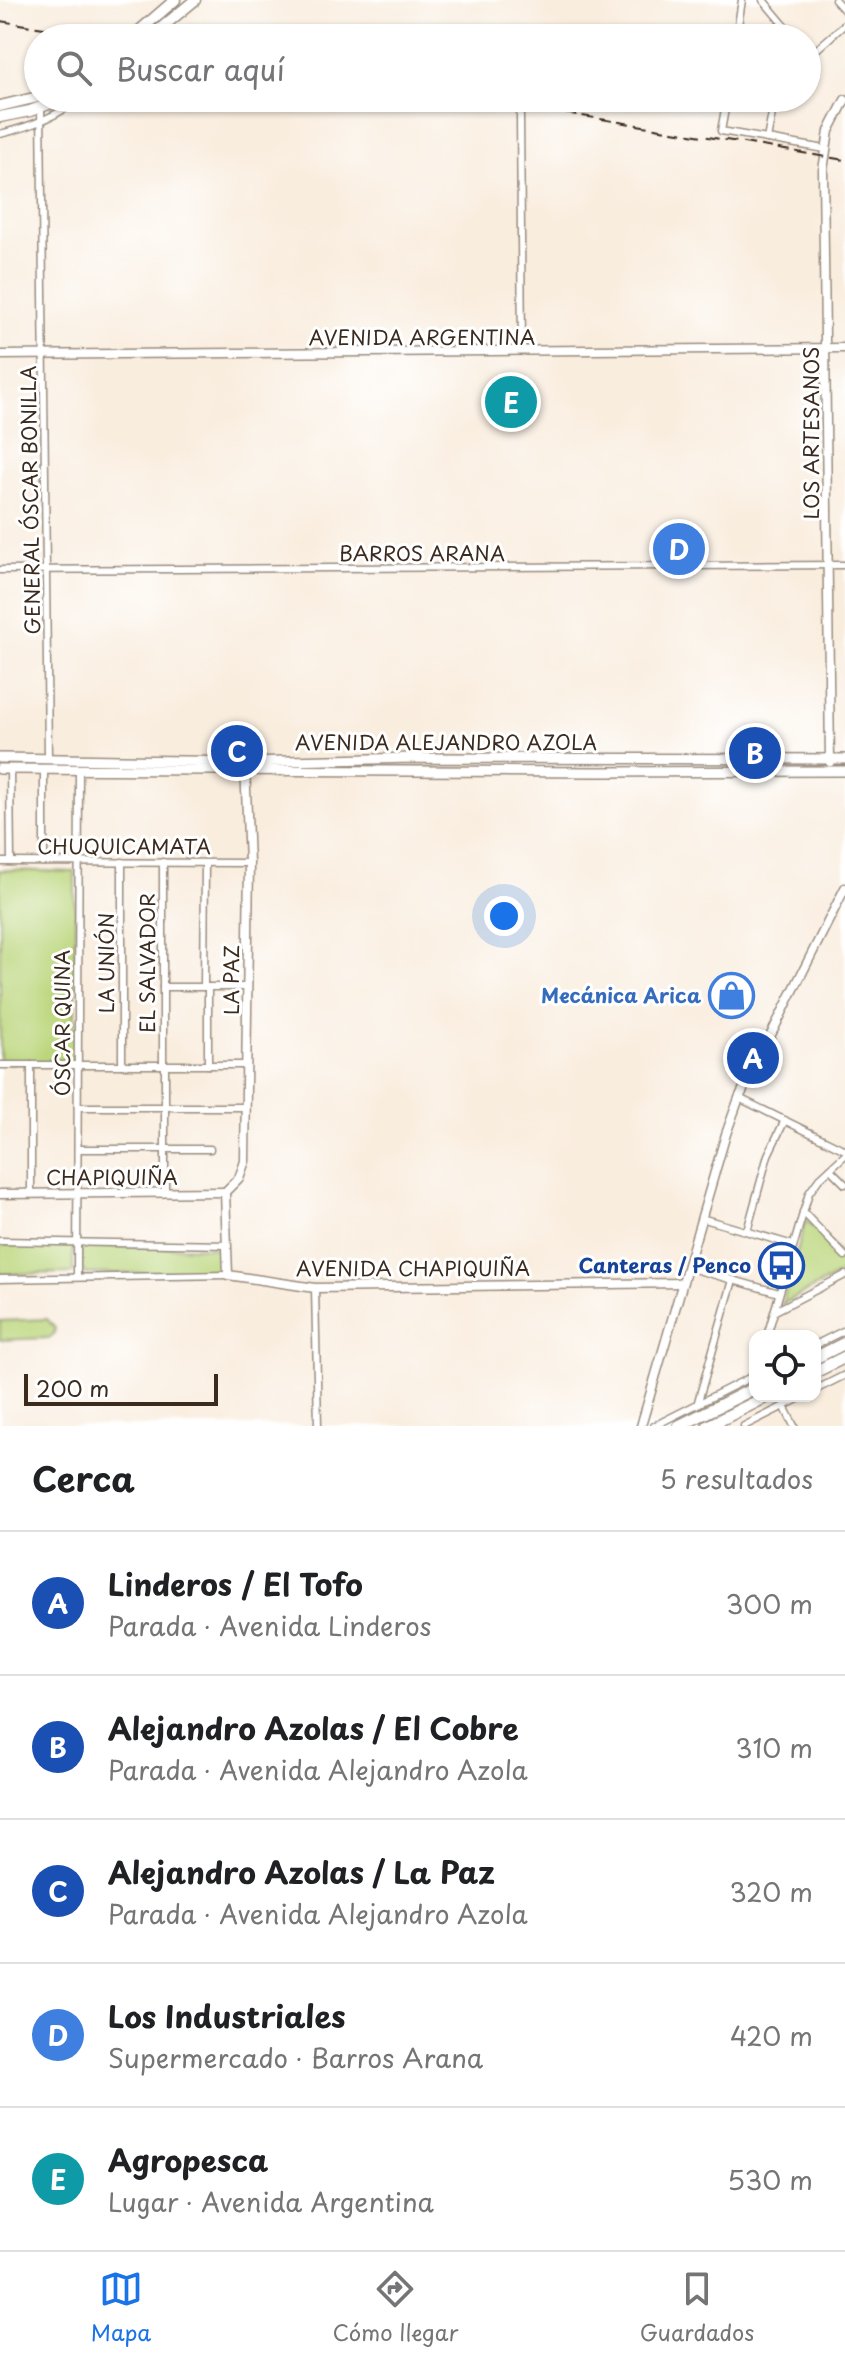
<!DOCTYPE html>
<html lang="es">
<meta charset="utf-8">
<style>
:root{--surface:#fff;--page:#f2f2f2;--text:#202124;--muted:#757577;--line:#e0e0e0;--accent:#1a73e8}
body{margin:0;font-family:"Playpen Sans",sans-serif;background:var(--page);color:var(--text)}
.controls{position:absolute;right:24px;bottom:24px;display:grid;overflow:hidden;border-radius:16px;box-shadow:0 2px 6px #0004}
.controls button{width:72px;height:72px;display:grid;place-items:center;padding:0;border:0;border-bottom:2px solid var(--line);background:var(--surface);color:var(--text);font:40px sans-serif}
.scale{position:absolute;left:24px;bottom:20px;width:194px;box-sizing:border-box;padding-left:8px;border:4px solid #3b2a1e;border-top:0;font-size:22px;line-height:28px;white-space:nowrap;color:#3b2a1e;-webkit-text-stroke:6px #fff;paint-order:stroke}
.you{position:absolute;left:504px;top:916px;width:28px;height:28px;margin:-20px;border:6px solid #fff;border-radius:50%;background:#1a73e8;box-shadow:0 0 0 12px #1a73e833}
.badge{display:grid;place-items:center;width:52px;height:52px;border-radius:50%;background:var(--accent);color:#fff;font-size:26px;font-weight:700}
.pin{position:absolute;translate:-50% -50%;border:4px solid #fff;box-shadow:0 2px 8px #0006}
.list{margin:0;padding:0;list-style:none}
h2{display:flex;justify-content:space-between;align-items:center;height:104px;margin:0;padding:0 32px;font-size:34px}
h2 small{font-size:26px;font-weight:400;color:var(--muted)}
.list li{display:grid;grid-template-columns:52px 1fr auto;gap:24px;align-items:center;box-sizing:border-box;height:144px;padding:0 32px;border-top:2px solid var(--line)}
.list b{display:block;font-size:30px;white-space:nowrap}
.list p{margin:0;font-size:26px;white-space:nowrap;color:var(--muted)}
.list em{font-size:26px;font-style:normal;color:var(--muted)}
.icon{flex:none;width:44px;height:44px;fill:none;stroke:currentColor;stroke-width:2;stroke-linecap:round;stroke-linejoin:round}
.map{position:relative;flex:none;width:845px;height:1426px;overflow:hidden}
.search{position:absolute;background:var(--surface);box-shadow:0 2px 6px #0004;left:24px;right:24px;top:24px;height:88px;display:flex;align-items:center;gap:20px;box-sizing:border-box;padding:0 28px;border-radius:44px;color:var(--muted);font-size:30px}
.sheet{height:824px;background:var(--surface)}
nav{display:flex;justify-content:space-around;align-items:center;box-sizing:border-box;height:112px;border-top:2px solid var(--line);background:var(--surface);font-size:22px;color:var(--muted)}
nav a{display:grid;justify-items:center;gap:4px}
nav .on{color:var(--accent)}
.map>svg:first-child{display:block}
.green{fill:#bbd67c;stroke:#7b804d;stroke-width:2}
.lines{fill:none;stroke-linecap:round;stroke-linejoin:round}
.minor-casing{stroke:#9a8c7e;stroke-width:9}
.tertiary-casing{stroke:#9a8c7e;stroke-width:11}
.secondary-casing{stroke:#9a8c7e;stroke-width:12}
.primary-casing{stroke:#9a8c7e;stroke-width:13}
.trunk-casing{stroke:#9a8c7e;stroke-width:14}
.minor{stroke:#fff;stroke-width:6}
.tertiary{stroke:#fff;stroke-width:8}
.secondary{stroke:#fff;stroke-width:9}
.primary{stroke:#fff;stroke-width:10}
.trunk{stroke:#fff;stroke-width:11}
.rail{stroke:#3b2a1e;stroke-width:2;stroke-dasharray:12 6;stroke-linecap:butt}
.labels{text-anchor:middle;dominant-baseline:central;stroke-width:6;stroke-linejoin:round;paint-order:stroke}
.street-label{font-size:20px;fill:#3b2a1e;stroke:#fff}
.shop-label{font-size:20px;font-weight:bold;fill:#366cbe;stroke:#fff;text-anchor:end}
.transit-label{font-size:20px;font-weight:bold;fill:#164399;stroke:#fff;text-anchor:end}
</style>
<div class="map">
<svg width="845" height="1426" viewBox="0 0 845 1426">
<rect width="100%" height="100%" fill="#fff"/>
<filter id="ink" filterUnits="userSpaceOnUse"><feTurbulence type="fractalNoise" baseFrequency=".0125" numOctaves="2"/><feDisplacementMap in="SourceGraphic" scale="16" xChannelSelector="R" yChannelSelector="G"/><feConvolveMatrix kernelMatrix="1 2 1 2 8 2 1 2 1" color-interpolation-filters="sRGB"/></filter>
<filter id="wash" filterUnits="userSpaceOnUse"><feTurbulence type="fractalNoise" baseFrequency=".006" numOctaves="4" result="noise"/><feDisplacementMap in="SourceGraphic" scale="32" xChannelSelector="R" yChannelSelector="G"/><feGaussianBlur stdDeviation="1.8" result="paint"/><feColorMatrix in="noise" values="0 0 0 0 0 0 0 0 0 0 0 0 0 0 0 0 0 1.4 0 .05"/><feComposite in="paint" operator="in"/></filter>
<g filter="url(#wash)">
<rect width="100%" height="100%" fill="#f9edde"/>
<g class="green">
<polygon points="0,870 75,872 75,1063 0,1063"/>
<polygon points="806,1220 845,1259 845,1272 782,1304"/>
<polygon points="0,1245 73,1246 73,1273 0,1274"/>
<polygon points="81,1246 223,1248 224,1268 220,1271 86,1274 81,1269"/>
<polygon points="47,1319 55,1328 54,1334 49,1338 0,1340 0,1321"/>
</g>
</g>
<g filter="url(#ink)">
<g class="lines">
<defs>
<g id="minor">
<polyline points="763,0 795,38"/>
<polyline points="835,0 845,11"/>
<polyline points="736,38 742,0"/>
<polyline points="807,58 845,24"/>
<polyline points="727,98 721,131 825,149"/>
<polyline points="41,106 48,758"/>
<polyline points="520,115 522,351"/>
<path d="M0 134C29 127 57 117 80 98"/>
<polyline points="767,139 775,98"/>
<polyline points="0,570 845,565"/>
<polyline points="10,769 11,862"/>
<polyline points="0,862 249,863"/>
<polyline points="44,862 44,769"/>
<polyline points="163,987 247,987"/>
<polyline points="204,987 205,863"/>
<polyline points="208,987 208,1065"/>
<polyline points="0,1065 246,1065"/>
<polyline points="31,1065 31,1193"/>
<polyline points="122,1065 122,862"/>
<polyline points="163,1065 163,862"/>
<polyline points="739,1098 845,1150"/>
<polyline points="78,1107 246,1107"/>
<polyline points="78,1149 210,1149"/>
<polyline points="830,1169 845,1184"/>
<polyline points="165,1193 165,1065"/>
<polyline points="803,1212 845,1256"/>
<polyline points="701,1218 793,1245"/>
<polyline points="747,1231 768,1155 785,1120"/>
<polyline points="0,1241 227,1245"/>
<polyline points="687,1267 779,1293"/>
<polyline points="77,1277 79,769"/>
<polyline points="0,1279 228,1275"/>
<polyline points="315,1288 318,1426"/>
<polyline points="775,1311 845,1275"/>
<polyline points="767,1336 809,1193 819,1179 845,1155"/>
<polyline points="815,1345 845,1330"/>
<polyline points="815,1390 845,1375"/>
<polyline points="697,1405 733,1280"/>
<polyline points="784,1406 794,1426"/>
<polyline points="654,1426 755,1375"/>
<polyline points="744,1426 804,1396"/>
</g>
<g id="tertiary">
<polyline points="0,355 845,348"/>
<polyline points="830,762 823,170 829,131 845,100"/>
<polyline points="225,1192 228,1275 315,1288 682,1283"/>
<polyline points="225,1192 239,1178 245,1161 249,863 245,765"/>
<polyline points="0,1194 225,1192"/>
<polyline points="641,1426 726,1134 739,1098 845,888"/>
</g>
<g id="secondary">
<polyline points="0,758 244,762 413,758 845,759"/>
<polyline points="0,769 597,772 845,771"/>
</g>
<g id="primary">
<polyline points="131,38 175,0"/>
<polyline points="149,38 195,0"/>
<polyline points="0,106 38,97"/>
<polyline points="0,117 30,111 65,98"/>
</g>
<g id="trunk">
<polyline points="815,1358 845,1343"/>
<polyline points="815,1372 845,1357"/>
<polyline points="679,1426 755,1388"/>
<polyline points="708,1426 768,1396"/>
</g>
</defs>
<use href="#minor" class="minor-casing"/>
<use href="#tertiary" class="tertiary-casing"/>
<use href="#secondary" class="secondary-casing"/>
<use href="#primary" class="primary-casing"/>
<use href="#trunk" class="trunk-casing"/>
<use href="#minor" class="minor"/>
<use href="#tertiary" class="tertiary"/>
<use href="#secondary" class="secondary"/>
<use href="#primary" class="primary"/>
<use href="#trunk" class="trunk"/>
<g class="rail">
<polyline points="0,21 107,38"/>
<polyline points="476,98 845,160"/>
</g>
</g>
</g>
<defs>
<symbol id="shop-ring" viewBox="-11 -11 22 22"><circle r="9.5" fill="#fff" stroke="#3f7fe0" stroke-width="1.5"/><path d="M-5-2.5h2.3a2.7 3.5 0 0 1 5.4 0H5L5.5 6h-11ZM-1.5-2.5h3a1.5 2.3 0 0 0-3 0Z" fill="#3f7fe0"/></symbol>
<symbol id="bus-ring" viewBox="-11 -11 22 22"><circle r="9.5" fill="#fff" stroke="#1a4fb4" stroke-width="1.5"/><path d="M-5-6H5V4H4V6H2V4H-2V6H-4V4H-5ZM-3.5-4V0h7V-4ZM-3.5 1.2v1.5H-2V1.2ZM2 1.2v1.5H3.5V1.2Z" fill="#1a4fb4"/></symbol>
</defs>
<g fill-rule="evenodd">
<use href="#shop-ring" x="706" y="970" width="51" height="51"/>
<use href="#bus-ring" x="756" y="1240" width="51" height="51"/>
</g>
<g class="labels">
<g class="street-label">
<text x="422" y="337">AVENIDA ARGENTINA</text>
<text transform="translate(811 433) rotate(-90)">LOS ARTESANOS</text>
<text transform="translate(30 500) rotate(-91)">GENERAL ÓSCAR BONILLA</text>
<text x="422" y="553">BARROS ARANA</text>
<text x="446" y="742">AVENIDA ALEJANDRO AZOLA</text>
<text x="124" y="846">CHUQUICAMATA</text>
<text transform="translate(106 963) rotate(-90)">LA UNIÓN</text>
<text transform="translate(147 963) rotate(-90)">EL SALVADOR</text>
<text transform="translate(231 980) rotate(-90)">LA PAZ</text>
<text transform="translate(62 1023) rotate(-90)">ÓSCAR QUINA</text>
<text x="112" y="1177">CHAPIQUIÑA</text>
<text x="413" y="1268">AVENIDA CHAPIQUIÑA</text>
</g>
<g class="shop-label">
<text x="701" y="995">Mecánica Arica</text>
</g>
<g class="transit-label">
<text x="751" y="1265">Canteras / Penco</text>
</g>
</g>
</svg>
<div class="controls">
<button><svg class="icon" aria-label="locate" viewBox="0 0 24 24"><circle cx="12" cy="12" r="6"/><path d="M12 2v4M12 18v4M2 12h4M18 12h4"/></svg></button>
</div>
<div class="scale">200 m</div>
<div class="you"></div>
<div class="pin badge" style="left:753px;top:1058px;background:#1a4fb4">A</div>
<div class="pin badge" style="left:755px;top:753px;background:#1a4fb4">B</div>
<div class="pin badge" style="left:237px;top:751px;background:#1a4fb4">C</div>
<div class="pin badge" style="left:679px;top:549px;background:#3f7fe0">D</div>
<div class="pin badge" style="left:511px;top:402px;background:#0f9aa8">E</div>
<div class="search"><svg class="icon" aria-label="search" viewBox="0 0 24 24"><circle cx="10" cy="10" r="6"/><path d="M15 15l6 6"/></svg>Buscar aquí</div>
</div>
<section class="sheet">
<h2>Cerca<small>5 resultados</small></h2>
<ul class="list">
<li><span class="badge" style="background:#1a4fb4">A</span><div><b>Linderos / El Tofo</b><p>Parada · Avenida Linderos</p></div><em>300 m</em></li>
<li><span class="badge" style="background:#1a4fb4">B</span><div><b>Alejandro Azolas / El Cobre</b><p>Parada · Avenida Alejandro Azola</p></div><em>310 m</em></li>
<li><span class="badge" style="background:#1a4fb4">C</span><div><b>Alejandro Azolas / La Paz</b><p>Parada · Avenida Alejandro Azola</p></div><em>320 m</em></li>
<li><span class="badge" style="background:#3f7fe0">D</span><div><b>Los Industriales</b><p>Supermercado · Barros Arana</p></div><em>420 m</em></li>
<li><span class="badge" style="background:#0f9aa8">E</span><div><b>Agropesca</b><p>Lugar · Avenida Argentina</p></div><em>530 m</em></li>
</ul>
</section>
<nav>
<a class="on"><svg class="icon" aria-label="map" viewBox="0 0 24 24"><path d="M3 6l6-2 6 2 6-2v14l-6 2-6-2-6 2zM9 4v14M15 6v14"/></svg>Mapa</a>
<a><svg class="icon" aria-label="directions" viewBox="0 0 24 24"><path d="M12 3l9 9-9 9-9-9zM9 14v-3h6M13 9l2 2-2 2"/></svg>Cómo llegar</a>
<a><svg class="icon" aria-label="saved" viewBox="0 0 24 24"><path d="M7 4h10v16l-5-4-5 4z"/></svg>Guardados</a>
</nav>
